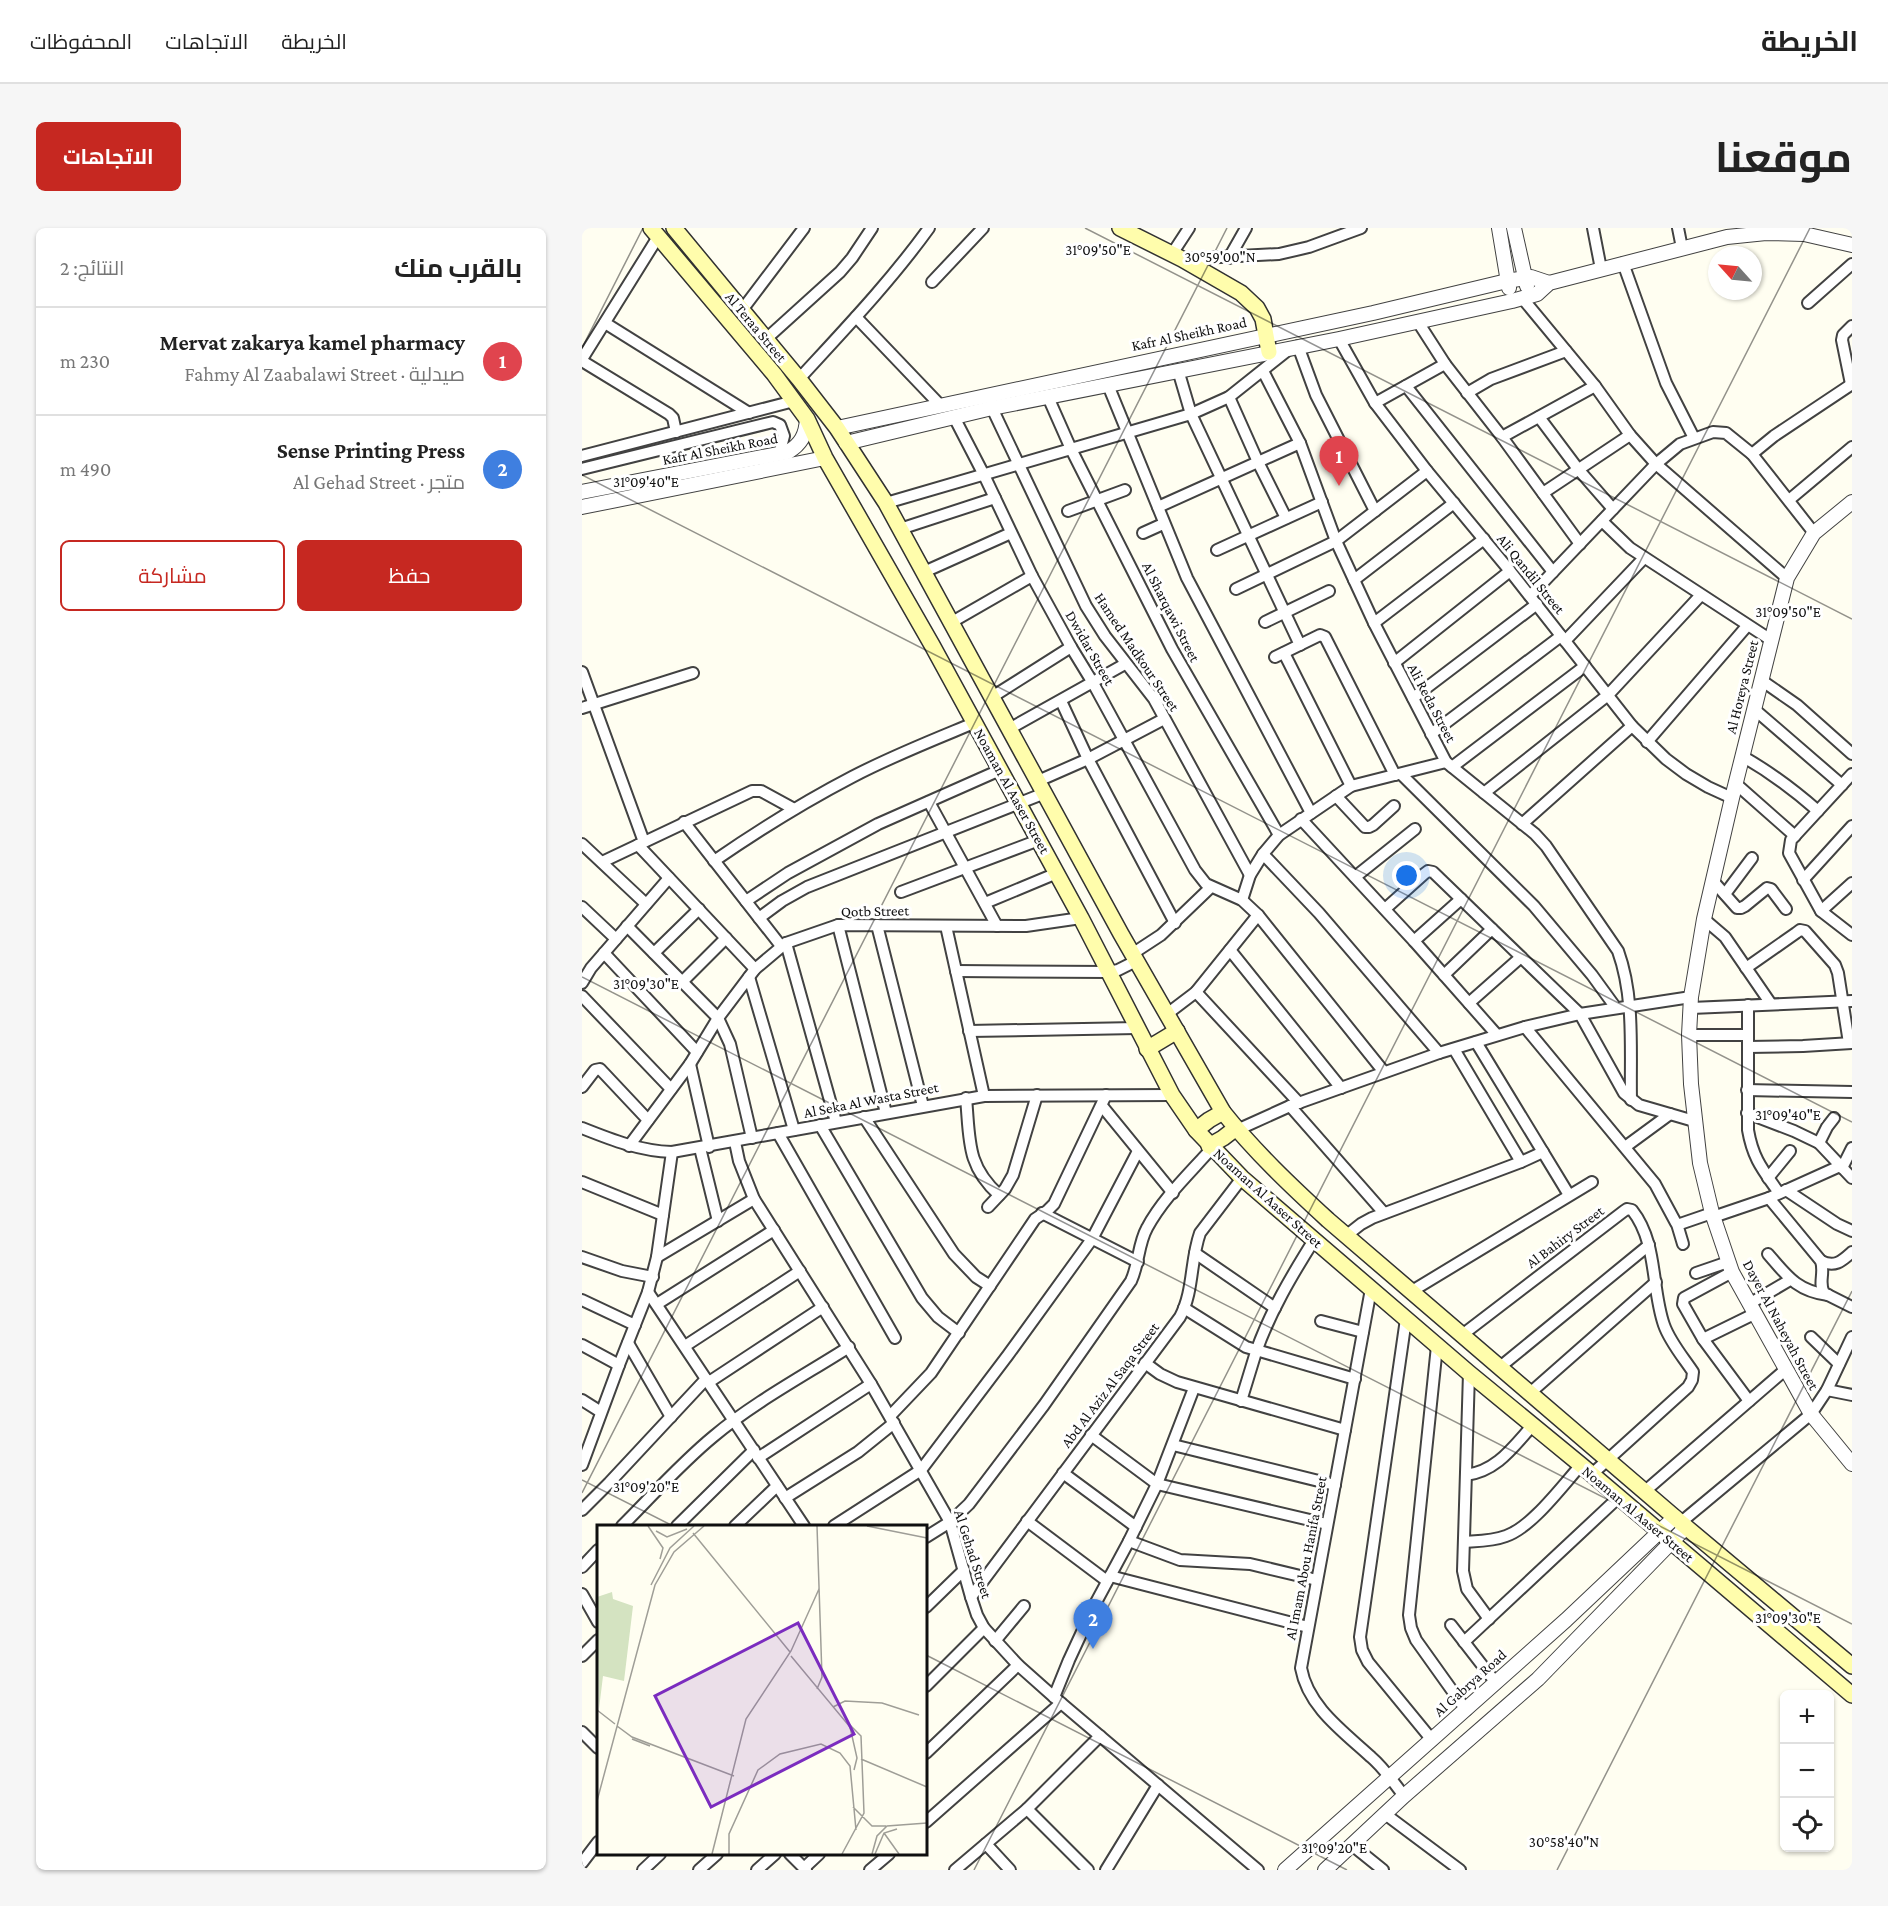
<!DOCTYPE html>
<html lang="ar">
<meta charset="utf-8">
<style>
:root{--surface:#fff;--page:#f6f6f6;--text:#222;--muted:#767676;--line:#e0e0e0;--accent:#c62821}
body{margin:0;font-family:"Crimson Pro",Cairo,serif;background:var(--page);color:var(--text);direction:rtl}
.controls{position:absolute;right:18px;bottom:18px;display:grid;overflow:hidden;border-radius:9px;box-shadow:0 2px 4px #0004}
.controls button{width:54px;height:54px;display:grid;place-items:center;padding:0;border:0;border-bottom:2px solid var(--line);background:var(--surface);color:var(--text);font:30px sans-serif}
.compass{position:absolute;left:1126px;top:18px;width:54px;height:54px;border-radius:50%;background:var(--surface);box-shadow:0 2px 4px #0004;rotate:297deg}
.you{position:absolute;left:825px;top:648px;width:21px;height:21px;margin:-15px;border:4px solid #fff;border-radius:50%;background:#1a73e8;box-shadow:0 0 0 9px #1a73e833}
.badge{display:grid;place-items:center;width:39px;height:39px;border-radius:50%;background:var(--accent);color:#fff;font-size:20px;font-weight:700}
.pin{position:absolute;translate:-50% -50px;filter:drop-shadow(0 2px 3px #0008)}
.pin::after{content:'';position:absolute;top:32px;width:21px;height:18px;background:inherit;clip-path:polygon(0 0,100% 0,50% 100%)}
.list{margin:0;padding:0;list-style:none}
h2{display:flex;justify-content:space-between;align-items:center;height:78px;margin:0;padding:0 24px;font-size:26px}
h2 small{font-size:20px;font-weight:400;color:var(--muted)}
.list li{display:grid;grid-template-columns:39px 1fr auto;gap:18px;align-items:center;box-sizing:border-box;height:108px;padding:0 24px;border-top:2px solid var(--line)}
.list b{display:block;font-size:22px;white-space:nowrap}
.list p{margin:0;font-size:20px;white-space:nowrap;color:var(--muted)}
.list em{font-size:20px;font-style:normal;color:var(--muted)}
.actions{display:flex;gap:12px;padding:18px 24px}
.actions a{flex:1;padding:14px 0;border:2px solid var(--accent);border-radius:9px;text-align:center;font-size:21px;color:var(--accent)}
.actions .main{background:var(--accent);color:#fff}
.icon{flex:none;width:33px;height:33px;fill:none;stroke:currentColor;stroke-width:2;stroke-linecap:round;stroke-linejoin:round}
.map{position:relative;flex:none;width:1270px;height:1642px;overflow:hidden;direction:ltr;border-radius:9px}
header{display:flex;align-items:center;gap:36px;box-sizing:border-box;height:84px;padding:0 30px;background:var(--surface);border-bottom:2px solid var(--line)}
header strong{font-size:28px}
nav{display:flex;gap:33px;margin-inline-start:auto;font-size:21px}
.intro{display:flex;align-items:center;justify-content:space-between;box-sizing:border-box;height:144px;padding:0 36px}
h1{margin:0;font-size:42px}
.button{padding:15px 27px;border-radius:9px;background:var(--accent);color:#fff;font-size:21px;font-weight:700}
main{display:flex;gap:36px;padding:0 36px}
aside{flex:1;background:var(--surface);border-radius:9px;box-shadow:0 2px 4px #0004}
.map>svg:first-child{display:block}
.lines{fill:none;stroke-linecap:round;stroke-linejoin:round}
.minor-casing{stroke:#424242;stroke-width:14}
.tertiary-casing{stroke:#424242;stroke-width:16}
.secondary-casing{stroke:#313131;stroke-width:18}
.minor{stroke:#fff;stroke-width:10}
.tertiary{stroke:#fff;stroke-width:14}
.secondary{stroke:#fffdac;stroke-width:15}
.ticks{fill:none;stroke:#0f0f0f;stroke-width:1.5;stroke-opacity:0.45}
.labels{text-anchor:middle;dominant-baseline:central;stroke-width:6;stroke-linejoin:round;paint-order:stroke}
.street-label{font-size:15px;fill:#0f0f0f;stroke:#fff}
.inset-road{fill:none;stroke:#9f9e97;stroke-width:1.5}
.view{fill:#7b2cbf;fill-opacity:0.15;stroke:#7b2cbf;stroke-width:3}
.inset-edge{fill:none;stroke:#0f0f0f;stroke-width:3}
.ticks-label{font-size:15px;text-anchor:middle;fill:#0f0f0f;stroke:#fff;stroke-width:6;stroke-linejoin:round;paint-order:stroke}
</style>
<header>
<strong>الخريطة</strong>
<nav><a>الخريطة</a><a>الاتجاهات</a><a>المحفوظات</a></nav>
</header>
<div class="intro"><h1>موقعنا</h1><a class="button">الاتجاهات</a></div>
<main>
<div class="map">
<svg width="1270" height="1642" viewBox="0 0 1270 1642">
<rect width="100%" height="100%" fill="#fffef1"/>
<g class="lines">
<defs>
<g id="minor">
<polyline points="1011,0 1019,41"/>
<polyline points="1096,0 1100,20"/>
<polyline points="590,26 607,0"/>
<polyline points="647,30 664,0"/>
<polyline points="601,31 697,26 727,19 779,0"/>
<polyline points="1041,35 1084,155 1112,210"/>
<polyline points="350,54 401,0"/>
<polyline points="941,71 1013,158 1048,207 1074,236 1205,350"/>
<polyline points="1226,75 1270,36"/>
<polyline points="160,82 222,0"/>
<polyline points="274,89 359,178"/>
<polyline points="836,94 863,136 920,209 998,316"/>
<polyline points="23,95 167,185"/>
<polyline points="184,111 258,44 270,30 290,0"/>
<polyline points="757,111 793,175 845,243 928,343 1050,498 1084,531 1104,546 1126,559 1150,570"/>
<polyline points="716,118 734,167 793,283"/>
<polyline points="0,131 76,9"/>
<polyline points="0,133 87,186 91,190 94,204"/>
<polyline points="596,142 609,186 718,417"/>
<path d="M681 143 718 215 754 313 792 395 864 534 953 606 964 618 1036 723C1053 770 1048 823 1049 872"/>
<path d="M217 151C262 102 308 54 347 0"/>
<polyline points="1269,156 1260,112 1261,107 1270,98"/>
<polyline points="526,157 605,350 729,585"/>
<polyline points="824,158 971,344"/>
<polyline points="885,165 909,151 984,123"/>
<polyline points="466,169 489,221 590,421 697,607"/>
<polyline points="647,169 676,234 704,290"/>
<polyline points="793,175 863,136"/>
<polyline points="410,180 504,378 523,408 572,471 668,647"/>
<polyline points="372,189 402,247 450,348 489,419 511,455 613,642 624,656 660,672 676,687 802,844"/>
<polyline points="957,189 996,241 1031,281"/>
<polyline points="920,209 1013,158"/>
<polyline points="1170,226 1192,208 1270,156"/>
<polyline points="0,228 212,173"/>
<polyline points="0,241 191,194 198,197 202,208 197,227"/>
<polyline points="961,265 1048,207"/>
<polyline points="1207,272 1270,219"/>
<polyline points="304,275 609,186 647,169 706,122"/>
<polyline points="576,279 718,215"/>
<polyline points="486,283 543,262"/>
<polyline points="1020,293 1048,320 1189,412"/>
<polyline points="318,301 413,270"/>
<polyline points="561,305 581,296"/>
<polyline points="635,322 740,274"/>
<polyline points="342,344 429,305"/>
<polyline points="772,352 872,275"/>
<polyline points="654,361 754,313 845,243"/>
<polyline points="948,368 1074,236 1098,216 1131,204 1144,205 1170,226 1232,305"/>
<polyline points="370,394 450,348"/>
<polyline points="683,394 747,363"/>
<polyline points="792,395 902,311"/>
<polyline points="983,413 1062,330"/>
<polyline points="702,425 769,558"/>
<polyline points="693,429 738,407 743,409 813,547"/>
<polyline points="812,435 928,343"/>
<polyline points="0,444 62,614"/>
<polyline points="1179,452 1215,477 1270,526"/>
<polyline points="410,469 489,419"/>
<polyline points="831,470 955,376"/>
<polyline points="479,473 506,531 593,695"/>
<polyline points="0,480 111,445"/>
<polyline points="1172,481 1260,557"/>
<polyline points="427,501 543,436"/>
<polyline points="849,506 979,408"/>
<polyline points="1065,514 1165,398"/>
<path d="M1160 528C1188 544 1212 562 1236 583"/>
<polyline points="870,539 1003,438"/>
<polyline points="819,546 952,678 1010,747 1034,780"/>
<polyline points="1270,546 1209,612 1207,625 1239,683 1270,707"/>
<polyline points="456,553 506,531 582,491"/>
<polyline points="1153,555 1213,608"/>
<polyline points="902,565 1026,467 1118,368"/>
<polyline points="754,568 783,599 787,599 791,597 812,578"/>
<polyline points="347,574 415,698"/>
<polyline points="719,591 832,713 915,807"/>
<polyline points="102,594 199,718"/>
<polyline points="940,596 1050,498"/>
<polyline points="0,616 64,676"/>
<polyline points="56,617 173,741"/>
<polyline points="681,626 737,685 857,825"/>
<path d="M132 633C177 602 222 574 270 549 310 528 351 512 392 495"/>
<polyline points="20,634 170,563 179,563 212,581"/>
<polyline points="773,649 833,601"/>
<polyline points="1221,652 1270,598"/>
<polyline points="1131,653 1155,680 1159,680 1163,678 1185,660 1189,661 1204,681"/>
<polyline points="319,664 457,612"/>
<polyline points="1143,666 1170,630"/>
<polyline points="660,672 668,647 681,626 697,607 769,558 864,534"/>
<polyline points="164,673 206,645 296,596 418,542"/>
<polyline points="403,675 475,645"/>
<polyline points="0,679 34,711"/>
<polyline points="803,681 842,646 846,643 851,644 998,786 1042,865 1057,877 1112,893"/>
<polyline points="1239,683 1270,655"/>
<polyline points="177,690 200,673 225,659 463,565"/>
<polyline points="1122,691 1143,709 1189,776"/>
<polyline points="256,697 304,885"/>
<polyline points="295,697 341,878"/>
<polyline points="45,698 136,790 148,816 170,910"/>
<polyline points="364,698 402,868"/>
<polyline points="832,713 879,671"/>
<polyline points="204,715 254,894"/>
<polyline points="648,722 759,860"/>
<polyline points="22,725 115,824"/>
<polyline points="72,725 117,681"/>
<polyline points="550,726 579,707 629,659"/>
<polyline points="1164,740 1214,705 1218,702 1223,703 1253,737 1256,745 1267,815"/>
<polyline points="374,743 527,744 536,742 554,733"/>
<polyline points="862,747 910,701"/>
<polyline points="167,749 212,902"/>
<polyline points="100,754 144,710"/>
<polyline points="0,755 9,740 87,650"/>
<polyline points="614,764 717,875"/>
<polyline points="0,768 89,861"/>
<polyline points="887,775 939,729"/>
<path d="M1166 777V902C1171 931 1181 942 1197 965"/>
<polyline points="1109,780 1270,773"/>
<polyline points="585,786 614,764 676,687"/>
<polyline points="943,799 1073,956 1094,995 1098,996 1130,985"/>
<polyline points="387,803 555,800"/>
<polyline points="1107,807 1166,807"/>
<polyline points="894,814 987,967"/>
<polyline points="1166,819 1221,818 1270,815"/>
<polyline points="872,821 939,934"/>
<polyline points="108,836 127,919"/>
<polyline points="0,859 13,842 18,841 66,892"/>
<polyline points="1165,862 1270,864"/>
<path d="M384 870C388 912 384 937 417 967"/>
<polyline points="520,878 591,965"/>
<polyline points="708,878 802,985"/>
<polyline points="1165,885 1212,903 1237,915 1270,950"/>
<polyline points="282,889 372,1026 394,1049 408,1058"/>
<polyline points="238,897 340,1070 356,1089 377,1105"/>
<path d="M0 900C30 912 58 923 90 924L402 868 590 867"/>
<polyline points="655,902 708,878 857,825 943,799 998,786 1109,769"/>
<polyline points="196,905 313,1110"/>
<polyline points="153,914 157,933 172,971 289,1156 368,1294 389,1369 395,1387 402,1400 436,1437 472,1469 676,1642"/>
<polyline points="1237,915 1245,899 1252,890"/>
<polyline points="47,918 108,836 136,790 173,741 204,715 256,697 444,698 499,690"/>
<polyline points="1043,919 1088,886"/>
<polyline points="118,920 136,993"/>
<polyline points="1260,940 1270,920"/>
<polyline points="1186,950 1208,923"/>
<polyline points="0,954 81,987"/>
<polyline points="1204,962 1255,996 1270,1003"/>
<path d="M1187 970 1239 1033C1243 1045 1236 1055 1242 1065L1270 1079"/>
<polyline points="406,979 423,961 431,947 455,867"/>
<polyline points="460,985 556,1034"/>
<polyline points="1131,989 1187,970 1258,938"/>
<polyline points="1095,996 1101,1016"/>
<polyline points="765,1007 779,996 790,990 939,934 961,924"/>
<polyline points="613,1025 693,1080"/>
<path d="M1186 1026C1205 1048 1215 1063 1246 1067"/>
<polyline points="0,1029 40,1043 71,1049"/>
<polyline points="75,1029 172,971"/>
<path d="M1239 1033C1253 1040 1260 1033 1270 1024"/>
<polyline points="1150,1044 1102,1070 1101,1076 1121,1111 1167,1173"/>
<polyline points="1114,1045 1146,1034"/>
<path d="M789 1061 719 1440C726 1479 762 1504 789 1529 802 1540 812 1555 822 1568"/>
<polyline points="830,1063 1010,954"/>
<polyline points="66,1064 222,1298"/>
<polyline points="0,1072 53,1097"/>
<polyline points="75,1076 192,1002"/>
<polyline points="1167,1076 1208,1052"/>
<polyline points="602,1080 664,1119 773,1151"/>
<polyline points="824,1091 778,1409 780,1422 786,1434 850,1512"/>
<polyline points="739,1093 781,1104"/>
<path d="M880 1107 1042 983 1045 981 1050 982C1076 1015 1069 1060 1082 1097 1088 1114 1101 1129 1111 1144L1110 1152 1106 1159 1010 1246"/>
<polyline points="1229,1109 1257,1136"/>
<polyline points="1121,1111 1172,1086"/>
<polyline points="46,1115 89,1189"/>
<polyline points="0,1117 37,1137"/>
<polyline points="103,1118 218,1043"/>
<polyline points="855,1118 827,1387 829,1400 834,1412 884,1482"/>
<polyline points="563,1135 578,1146 595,1154 763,1202"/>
<polyline points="918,1139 1067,1017"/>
<polyline points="887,1145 881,1343 885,1361 907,1391"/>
<polyline points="127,1154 241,1079"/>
<polyline points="1245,1162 1270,1167"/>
<polyline points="948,1165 1074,1054"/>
<polyline points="0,1172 19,1184"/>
<path d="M659 1173C664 1157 669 1140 674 1124 688 1084 710 1047 732 1012"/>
<polyline points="308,1188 349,1145 453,991 465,983 472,976 524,867"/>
<polyline points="509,1207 575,1256 745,1296"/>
<polyline points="591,1217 753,1257"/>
<polyline points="176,1230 289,1156"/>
<polyline points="0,1237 37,1137 66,1064 75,1029 90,924"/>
<polyline points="481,1245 554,1299"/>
<path d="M884 1247C915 1243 931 1219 951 1197"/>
<polyline points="1062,1264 1203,1142"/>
<polyline points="203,1270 276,1224 312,1195"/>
<polyline points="0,1282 27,1255 124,1151"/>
<polyline points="445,1293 525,1353"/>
<polyline points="1098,1295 1229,1186 1245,1162 1270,1109"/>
<path d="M40 1298C70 1268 99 1235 132 1208 171 1175 223 1147 267 1119"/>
<polyline points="95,1298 172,1222"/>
<polyline points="153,1298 195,1258"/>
<polyline points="252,1298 339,1242 426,1127 510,1011 556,923"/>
<path d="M344 1309 368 1294 387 1276 462 1177 549 1053C557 1036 556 1016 565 1000 581 970 608 945 630 920"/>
<polyline points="547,1313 598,1332 668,1336 735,1352"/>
<path d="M882 1314C896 1313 911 1313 924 1308 950 1299 980 1258 999 1237"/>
<polyline points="0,1339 16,1322"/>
<polyline points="528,1348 726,1399"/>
<polyline points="0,1366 16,1394"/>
<path d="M389 1369 598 1089C612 1063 608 1033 618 1005L660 950"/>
<polyline points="344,1379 382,1342"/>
<polyline points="869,1397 914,1455"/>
<polyline points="413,1413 442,1378"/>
<polyline points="882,1414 1037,1269"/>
<polyline points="0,1428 16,1412"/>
<polyline points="344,1458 402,1400"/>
<polyline points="472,1469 487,1432 512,1378 547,1313 575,1256 612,1160"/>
<polyline points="0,1504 16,1520"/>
<polyline points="344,1525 436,1437"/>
<polyline points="445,1581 506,1642"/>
<polyline points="803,1586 878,1642"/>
<polyline points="344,1594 479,1475"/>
<polyline points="404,1616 428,1642"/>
<polyline points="770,1617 801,1642"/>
<polyline points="208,1626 224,1642"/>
<polyline points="0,1635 16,1614"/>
<polyline points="222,1640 237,1626"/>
<polyline points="61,1642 78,1626"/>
<polyline points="117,1642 135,1626"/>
<polyline points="175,1642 193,1626"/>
<polyline points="288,1642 307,1626"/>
<polyline points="373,1642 445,1581 518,1508"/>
<polyline points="524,1642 576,1557"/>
</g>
<g id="tertiary">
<polyline points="917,0 927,60"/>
<polyline points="932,0 945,58"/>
<polyline points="255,200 791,85 925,53 949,49 967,55"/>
<polyline points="264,215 410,180 757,111 930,73 955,66 967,55 1145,9 1184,5 1222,6 1270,17"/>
<path d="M0 264 206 224C219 216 224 207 225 191"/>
<polyline points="1270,274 1232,305 1205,350 1150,570 1122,691 1109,769 1107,807 1109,856 1118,935 1130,985 1150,1044 1229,1186 1270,1236"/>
<polyline points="0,279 243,230"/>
<polyline points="703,1642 984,1392 1093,1289"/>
<polyline points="743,1642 822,1568 956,1451 1104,1299"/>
</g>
<g id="secondary">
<polyline points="69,0 192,146 225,191 243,230 350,417 499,690 590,867 614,902 660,950 887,1145 999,1237 1270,1467"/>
<path d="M92 0 217 151 255 200 304 275 539 706 641 884C673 924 709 958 746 992L1104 1299 1270 1438"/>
<polyline points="538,0 600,31 659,65 675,80 681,91 687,124"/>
<polyline points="565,821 595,803"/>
<polyline points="614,902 627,892 641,884"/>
<polyline points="627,918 641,910 654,900"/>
</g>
</defs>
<use href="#minor" class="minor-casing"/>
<use href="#tertiary" class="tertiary-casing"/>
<use href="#secondary" class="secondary-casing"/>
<use href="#minor" class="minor"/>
<use href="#tertiary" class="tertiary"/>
<use href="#secondary" class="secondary"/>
</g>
<path class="ticks" d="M503 0 1270 391M0 120 61 0M0 247 1270 894M0 749 1270 1396M0 1252 91 1298M0 1265 645 0M344 1427 765 1642M392 1642 1228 0M975 1642 1270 1063"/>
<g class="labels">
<g class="street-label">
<text transform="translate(174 99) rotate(50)">Al Teraa Street</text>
<text transform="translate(607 106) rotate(-12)">Kafr Al Sheikh Road</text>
<text transform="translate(138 221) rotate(-11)">Kafr Al Sheikh Road</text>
<text transform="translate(949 346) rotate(51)">Ali Qandil Street</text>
<text transform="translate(589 384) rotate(63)">Al Sharqawi Street</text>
<text transform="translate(508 420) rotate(60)">Dwidar Street</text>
<text transform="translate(555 424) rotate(56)">Hamed Madkour Street</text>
<text transform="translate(1160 459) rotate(-76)">Al Horeya Street</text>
<text transform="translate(850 475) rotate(62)">Ali Reda Street</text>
<text transform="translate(430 563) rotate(61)">Noaman Al Aaser Street</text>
<text transform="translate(293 683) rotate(-1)">Qotb Street</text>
<text transform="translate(289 872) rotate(-11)">Al Seka Al Wasta Street</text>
<text transform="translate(686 970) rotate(42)">Noaman Al Aaser Street</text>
<text transform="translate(983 1009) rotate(-37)">Al Bahiry Street</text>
<text transform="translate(1199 1097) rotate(62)">Dayer Al Naheyah Street</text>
<text transform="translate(528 1157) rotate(-53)">Abd Al Aziz Al Saqa Street</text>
<text transform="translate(1056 1286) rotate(40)">Noaman Al Aaser Street</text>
<text transform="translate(391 1326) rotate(72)">Al Gehad Street</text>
<text transform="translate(724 1330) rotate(-79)">Al Imam Abou Hanifa Street</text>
<text transform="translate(888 1455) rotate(-42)">Al Gabrya Road</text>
</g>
</g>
<g transform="translate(15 1297)">
<rect width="330" height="330" fill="#fffef1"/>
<path d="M15 67 16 74 36 81 27 156 6 151 2 184 0 72Z" fill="#d4e3c1"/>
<path class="inset-road" d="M51 1 66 23 63 34M220 1 225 152 220 164M270 1 330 13M59 6 70 12 90 4M96 8 193 127M54 60 73 23 97 1M194 131 253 202 260 233 257 245M236 182 248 176 285 178 322 190M0 185 18 199M20 201 35 212 137 251M35 214 53 221M264 234 330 262M0 276 58 60 77 27 107 1M256 282 275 301H289M287 308 302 329M115 329 149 194 194 126 222 64M132 329V309L161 245 183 229 224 219 243 228 253 241 259 305M245 329 267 288 264 211 251 198M275 329 280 311 290 301 330 298M278 329 287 308 300 304"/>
<path class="view" d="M201 98 257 209 114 282 58 171Z"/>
<rect width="330" height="330" class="inset-edge"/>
</g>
<g class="ticks-label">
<text x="516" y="27">31°09'50"E</text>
<text x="638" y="34">30°59'00"N</text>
<text x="64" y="259">31°09'40"E</text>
<text x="1206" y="389">31°09'50"E</text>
<text x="64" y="761">31°09'30"E</text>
<text x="1206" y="892">31°09'40"E</text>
<text x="64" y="1264">31°09'20"E</text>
<text x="1206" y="1395">31°09'30"E</text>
<text x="982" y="1619">30°58'40"N</text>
<text x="752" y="1625">31°09'20"E</text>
</g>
</svg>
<div class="controls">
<button>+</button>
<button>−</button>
<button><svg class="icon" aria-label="locate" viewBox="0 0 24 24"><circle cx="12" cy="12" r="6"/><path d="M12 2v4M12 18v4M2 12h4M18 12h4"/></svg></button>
</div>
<svg class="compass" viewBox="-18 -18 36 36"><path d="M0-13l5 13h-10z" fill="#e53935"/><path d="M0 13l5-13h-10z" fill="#767676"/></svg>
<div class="you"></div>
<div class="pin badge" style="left:757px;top:258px;background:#e0444e">1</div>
<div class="pin badge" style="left:511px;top:1421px;background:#3f7fe0">2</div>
</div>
<aside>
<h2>بالقرب منك<small>النتائج: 2</small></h2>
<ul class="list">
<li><span class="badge" style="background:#e0444e">1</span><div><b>Mervat zakarya kamel pharmacy</b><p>صيدلية · Fahmy Al Zaabalawi Street</p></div><em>230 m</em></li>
<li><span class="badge" style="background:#3f7fe0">2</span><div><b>Sense Printing Press</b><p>متجر · Al Gehad Street</p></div><em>490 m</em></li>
</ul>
<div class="actions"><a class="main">حفظ</a><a>مشاركة</a></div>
</aside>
</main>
